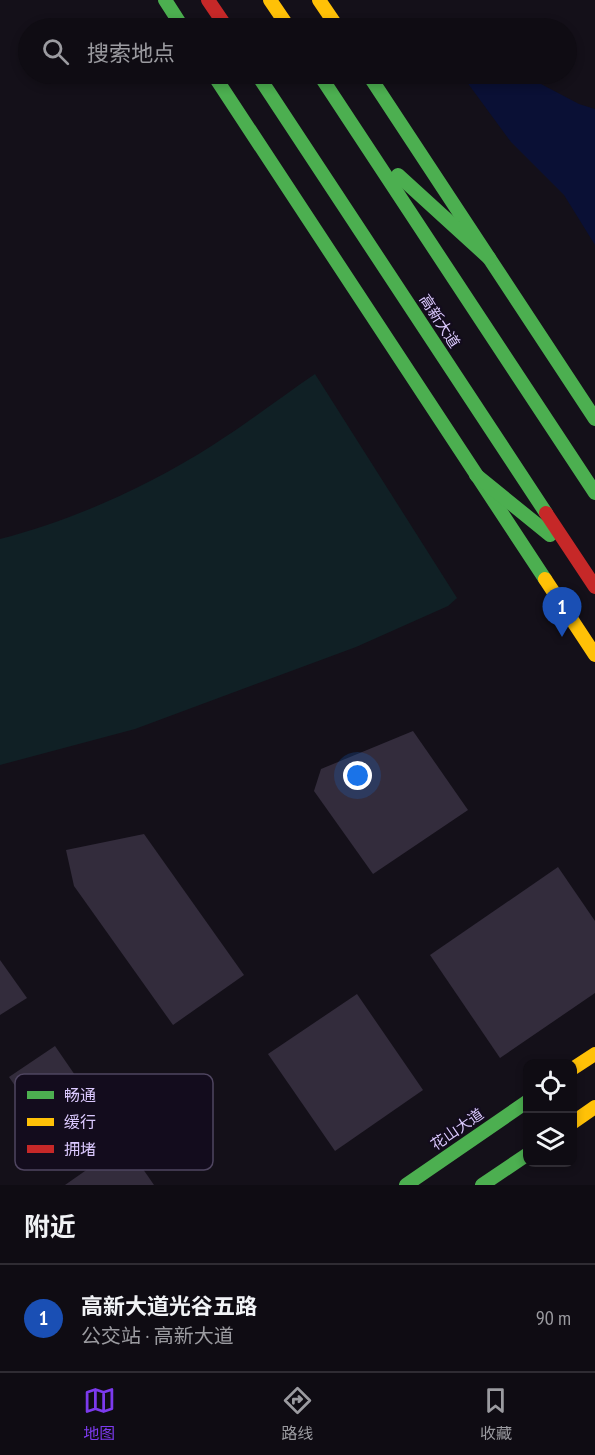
<!DOCTYPE html>
<html lang="zh">
<meta charset="utf-8">
<style>
:root{--surface:#0f0c13;--page:#18151c;--text:#f1f3f6;--muted:#9b9ba0;--line:#2f2c33;--accent:#7c3aed}
body{margin:0;font-family:"PT Sans Narrow","Noto Sans SC",sans-serif;background:var(--page);color:var(--text)}
.controls{position:absolute;right:18px;bottom:18px;display:grid;overflow:hidden;border-radius:12px;box-shadow:0 3px 9px #0003}
.controls button{width:54px;height:54px;display:grid;place-items:center;padding:0;border:0;border-bottom:2px solid var(--line);background:var(--surface);color:var(--text);font:30px sans-serif}
.you{position:absolute;left:358px;top:776px;width:21px;height:21px;margin:-15px;border:4px solid #fff;border-radius:50%;background:#1a73e8;box-shadow:0 0 0 9px #1a73e833}
.badge{display:grid;place-items:center;width:39px;height:39px;border-radius:50%;background:var(--accent);color:#fff;font-size:20px;font-weight:700}
.pin{position:absolute;translate:-50% -50px;filter:drop-shadow(0 2px 3px #0008)}
.pin::after{content:'';position:absolute;top:32px;width:21px;height:18px;background:inherit;clip-path:polygon(0 0,100% 0,50% 100%)}
.list{margin:0;padding:0;list-style:none}
h2{display:flex;justify-content:space-between;align-items:center;height:78px;margin:0;padding:0 24px;font-size:26px}
h2 small{font-size:20px;font-weight:400;color:var(--muted)}
.list li{display:grid;grid-template-columns:39px 1fr auto;gap:18px;align-items:center;box-sizing:border-box;height:108px;padding:0 24px;border-top:2px solid var(--line)}
.list b{display:block;font-size:22px;white-space:nowrap}
.list p{margin:0;font-size:20px;white-space:nowrap;color:var(--muted)}
.list em{font-size:20px;font-style:normal;color:var(--muted)}
.icon{flex:none;width:33px;height:33px;fill:none;stroke:currentColor;stroke-width:2;stroke-linecap:round;stroke-linejoin:round}
.map{position:relative;flex:none;width:595px;height:1185px;overflow:hidden}
.search{position:absolute;background:var(--surface);box-shadow:0 3px 9px #0003;left:18px;right:18px;top:18px;height:66px;display:flex;align-items:center;gap:15px;box-sizing:border-box;padding:0 21px;border-radius:33px;color:var(--muted);font-size:22px}
.sheet{height:186px;background:var(--surface)}
nav{display:flex;justify-content:space-around;align-items:center;box-sizing:border-box;height:84px;border-top:2px solid var(--line);background:var(--surface);font-size:16px;color:var(--muted)}
nav a{display:grid;justify-items:center;gap:3px}
nav .on{color:var(--accent)}
.map>svg:first-child{display:block}
.green{fill:#102025}
.water{fill:#0a1035}
.building{fill:#332c3c}
.lines{fill:none;stroke-linecap:round;stroke-linejoin:round}
.fast{stroke:#4caf50;stroke-width:14}
.slow{stroke:#ffc107;stroke-width:14}
.jam{stroke:#c62828;stroke-width:14}
.labels{text-anchor:middle;dominant-baseline:central;stroke-width:4.5;stroke-linejoin:round;paint-order:stroke}
.street-label{font-size:15px;fill:#dbc9fe;stroke:#130c1d}
.key{fill:#130c1d;stroke:#4f4560;stroke-width:1.5}
.key-label{font-size:16px;fill:#dbc9fe}
</style>
<div class="map">
<svg width="595" height="1185" viewBox="0 0 595 1185">
<rect width="100%" height="100%" fill="#141019"/>
<path class="green" d="M315 374 457 598 448 606 356 647 135 729 0 765V539C74 520 149 486 213 445 248 423 281 397 315 374Z"/>
<polygon class="water" points="461,74 522,74 579,104 595,109 595,245 564,195 511,142"/>
<g class="building">
<polygon points="413,731 468,810 373,874 314,791 321,769"/>
<polygon points="144,834 244,975 173,1025 74,886 66,850"/>
<polygon points="558,867 595,921 595,993 500,1058 430,955"/>
<polygon points="0,960 27,998 0,1015"/>
<polygon points="357,994 423,1090 335,1151 268,1054"/>
<polygon points="55,1046 108,1123 62,1154 9,1077"/>
<polygon points="125,1143 154,1185 65,1185"/>
</g>
<g class="lines">
<g class="fast">
<polyline points="165,0 183,28"/>
<polyline points="213,74 545,579"/>
<polyline points="257,74 546,513"/>
<polyline points="319,74 595,493"/>
<polyline points="368,74 595,419"/>
<polyline points="398,175 489,258"/>
<polyline points="476,475 550,535"/>
<polyline points="406,1185 528,1101"/>
<polyline points="482,1185 528,1154"/>
</g>
<g class="slow">
<polyline points="270,0 289,28"/>
<polyline points="319,0 338,28"/>
<polyline points="545,579 595,655"/>
<polyline points="572,1069 595,1054"/>
<polyline points="572,1123 595,1107"/>
</g>
<g class="jam">
<polyline points="208,0 227,28"/>
<polyline points="546,513 595,587"/>
</g>
</g>
<g class="labels">
<g class="street-label">
<text transform="translate(440 321) rotate(57)">高新大道</text>
<text transform="translate(457 1129) rotate(-35)">花山大道</text>
</g>
</g>
<rect x="15" y="1074" width="198" height="96" rx="9" class="key"/>
<rect x="27" y="1091" width="27" height="8" fill="#4caf50"/>
<rect x="27" y="1118" width="27" height="8" fill="#ffc107"/>
<rect x="27" y="1145" width="27" height="8" fill="#c62828"/>
<g class="key-label">
<text x="64" y="1101">畅通</text>
<text x="64" y="1128">缓行</text>
<text x="64" y="1155">拥堵</text>
</g>
</svg>
<div class="controls">
<button><svg class="icon" aria-label="locate" viewBox="0 0 24 24"><circle cx="12" cy="12" r="6"/><path d="M12 2v4M12 18v4M2 12h4M18 12h4"/></svg></button>
<button><svg class="icon" aria-label="layers" viewBox="0 0 24 24"><path d="M12 4l9 5-9 5-9-5zM3 14l9 5 9-5"/></svg></button>
</div>
<div class="you"></div>
<div class="pin badge" style="left:562px;top:637px;background:#1a4fb4">1</div>
<div class="search"><svg class="icon" aria-label="search" viewBox="0 0 24 24"><circle cx="10" cy="10" r="6"/><path d="M15 15l6 6"/></svg>搜索地点</div>
</div>
<section class="sheet">
<h2>附近<small></small></h2>
<ul class="list">
<li><span class="badge" style="background:#1a4fb4">1</span><div><b>高新大道光谷五路</b><p>公交站 · 高新大道</p></div><em>90 m</em></li>
</ul>
</section>
<nav>
<a class="on"><svg class="icon" aria-label="map" viewBox="0 0 24 24"><path d="M3 6l6-2 6 2 6-2v14l-6 2-6-2-6 2zM9 4v14M15 6v14"/></svg>地图</a>
<a><svg class="icon" aria-label="directions" viewBox="0 0 24 24"><path d="M12 3l9 9-9 9-9-9zM9 14v-3h6M13 9l2 2-2 2"/></svg>路线</a>
<a><svg class="icon" aria-label="saved" viewBox="0 0 24 24"><path d="M7 4h10v16l-5-4-5 4z"/></svg>收藏</a>
</nav>
